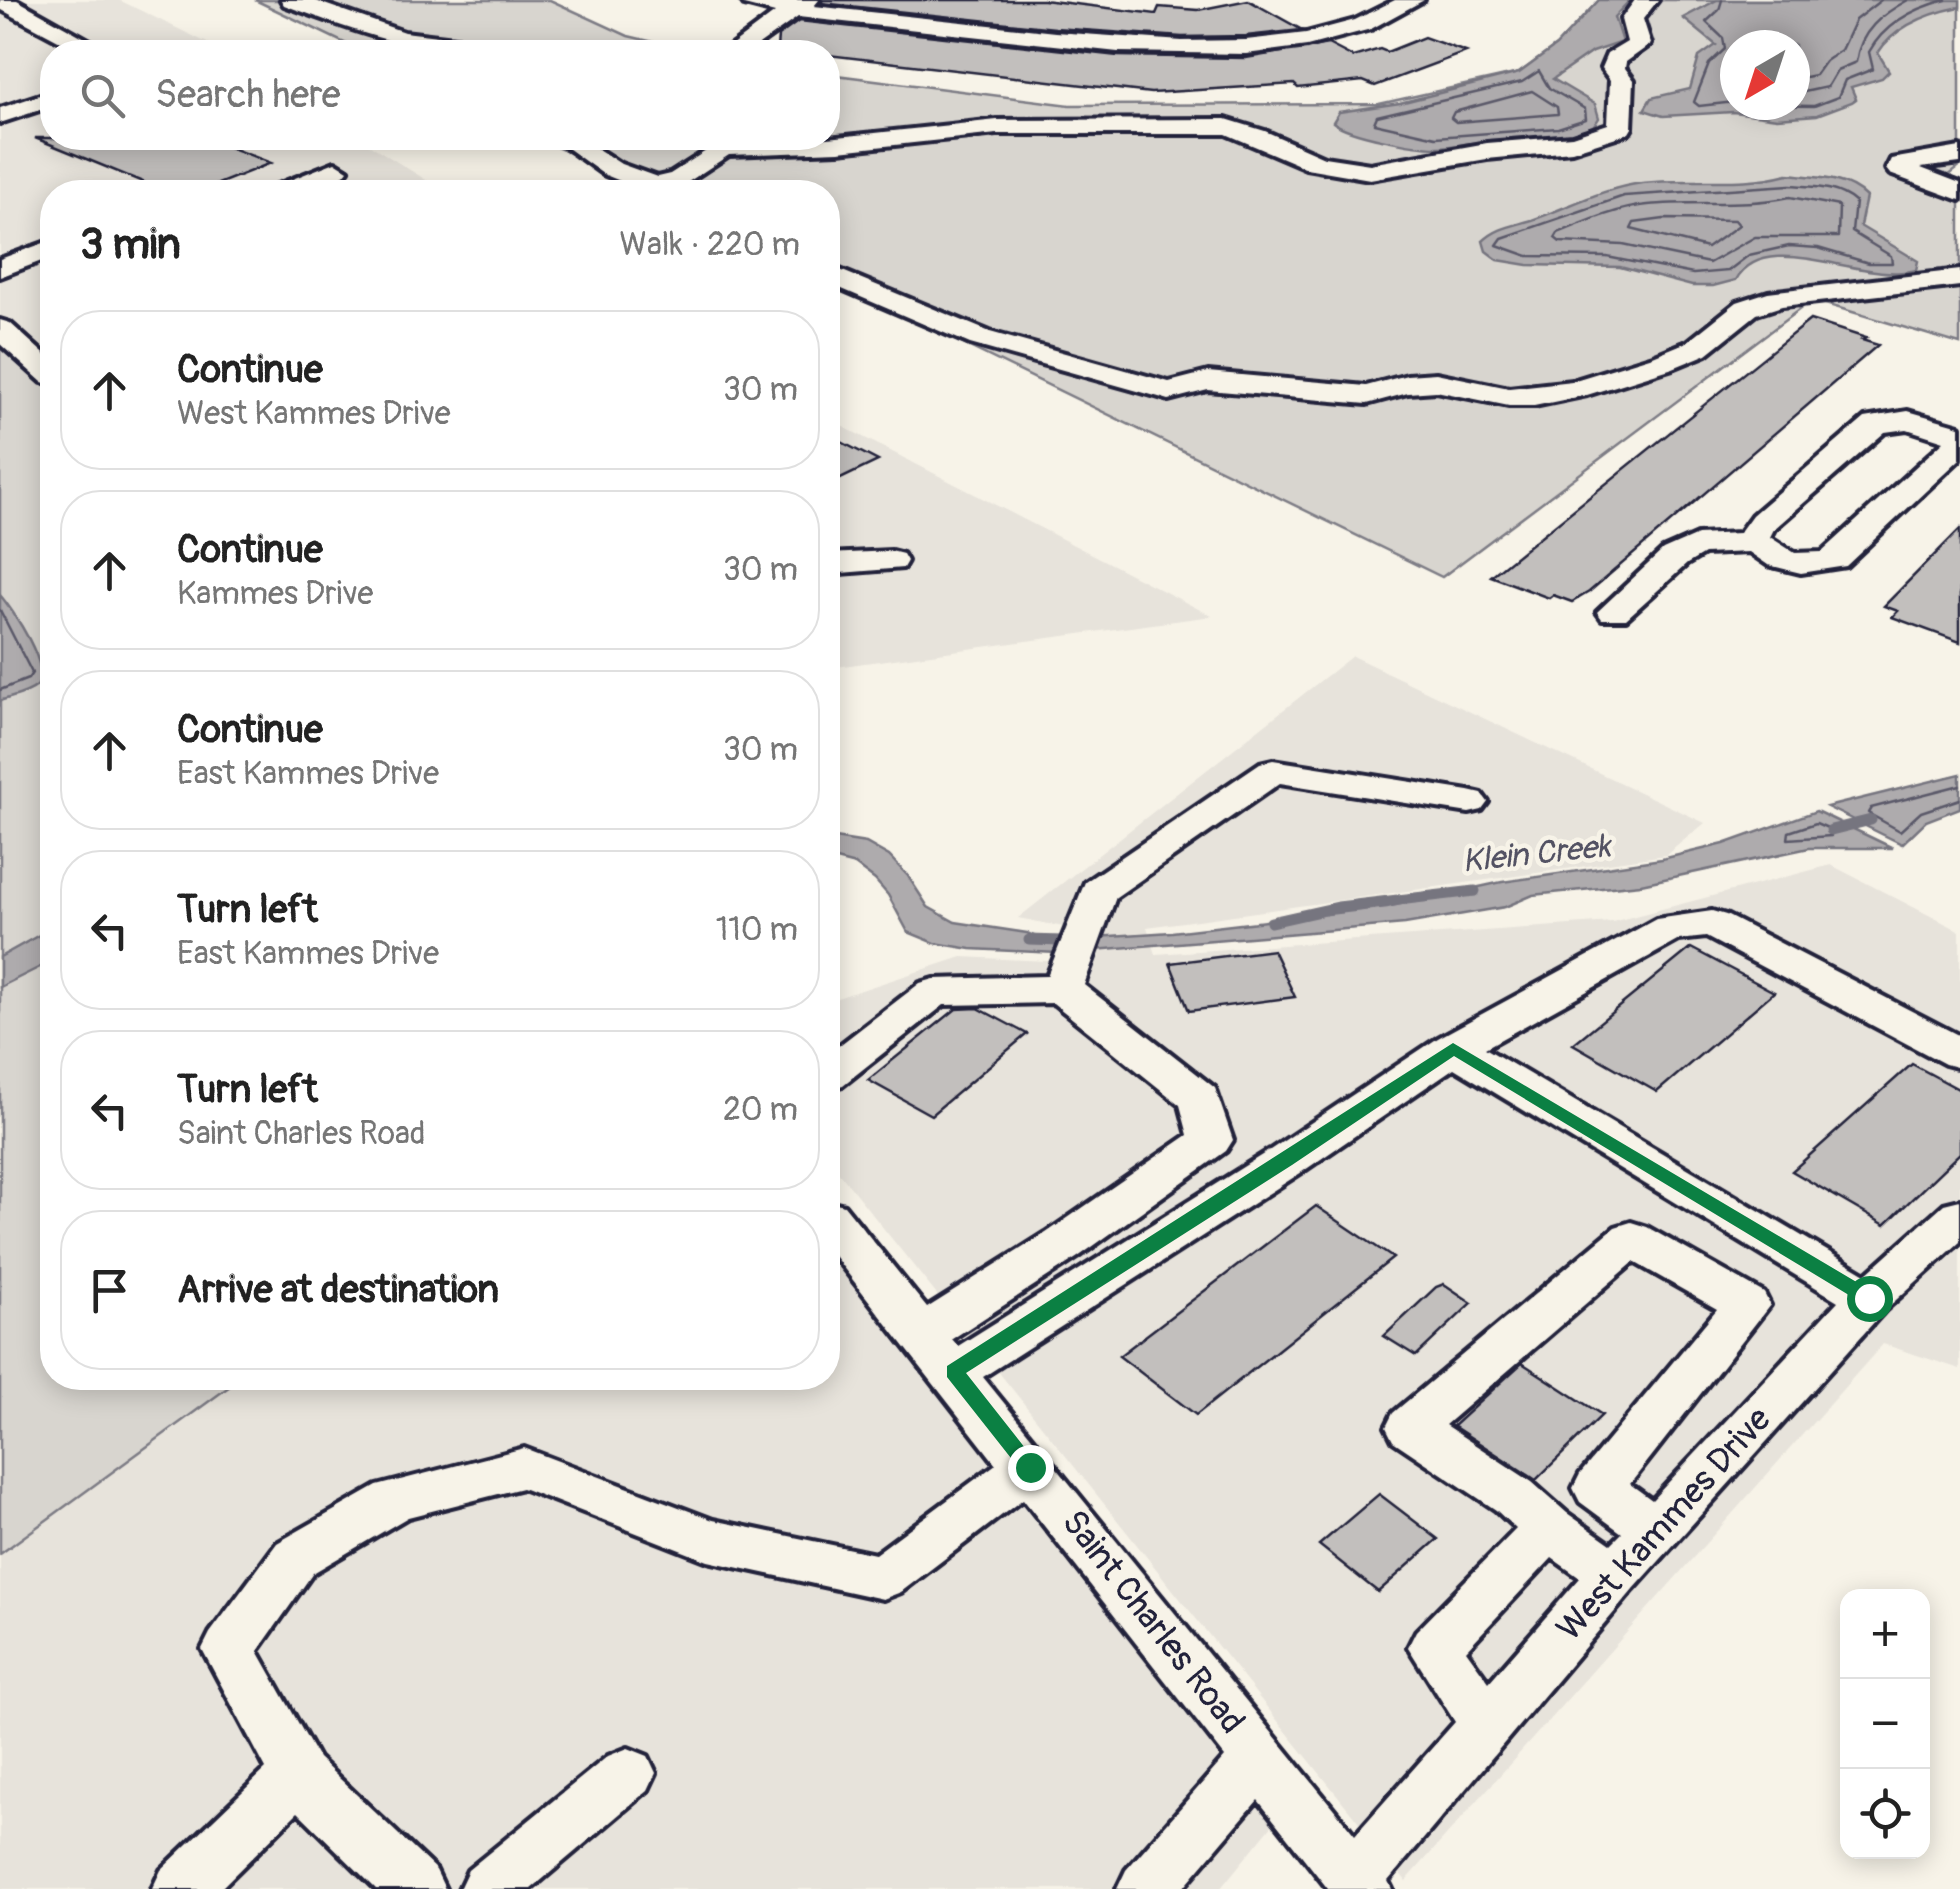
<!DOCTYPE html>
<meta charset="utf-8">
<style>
:root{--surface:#fff;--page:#f6f6f6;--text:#222;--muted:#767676;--line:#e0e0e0}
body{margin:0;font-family:Pangolin,sans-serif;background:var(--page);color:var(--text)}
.controls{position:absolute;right:30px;bottom:30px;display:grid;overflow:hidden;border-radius:20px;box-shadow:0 5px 25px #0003}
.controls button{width:90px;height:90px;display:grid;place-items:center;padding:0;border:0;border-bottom:2px solid var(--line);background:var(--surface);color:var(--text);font:50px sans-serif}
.compass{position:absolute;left:1720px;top:30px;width:90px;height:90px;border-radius:50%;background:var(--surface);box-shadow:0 5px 25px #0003;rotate:219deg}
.stop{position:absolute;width:30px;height:30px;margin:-22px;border:8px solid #0b8043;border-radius:50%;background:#fff}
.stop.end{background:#0b8043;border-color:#fff;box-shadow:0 2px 10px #0008}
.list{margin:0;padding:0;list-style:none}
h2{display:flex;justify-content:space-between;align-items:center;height:130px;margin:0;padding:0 40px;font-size:42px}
h2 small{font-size:32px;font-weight:400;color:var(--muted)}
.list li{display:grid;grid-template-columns:65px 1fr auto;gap:30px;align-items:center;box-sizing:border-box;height:160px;margin:0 20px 20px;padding:0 20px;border:2px solid var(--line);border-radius:40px}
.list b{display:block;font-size:38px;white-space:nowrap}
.list p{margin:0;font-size:32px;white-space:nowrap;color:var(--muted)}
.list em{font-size:32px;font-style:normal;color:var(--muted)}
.icon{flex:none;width:55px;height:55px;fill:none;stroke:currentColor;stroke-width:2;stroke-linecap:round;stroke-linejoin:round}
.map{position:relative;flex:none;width:1960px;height:1889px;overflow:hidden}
.search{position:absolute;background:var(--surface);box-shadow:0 5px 25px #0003;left:40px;top:40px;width:800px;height:110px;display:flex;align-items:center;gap:25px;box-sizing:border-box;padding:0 35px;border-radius:40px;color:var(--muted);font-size:38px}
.panel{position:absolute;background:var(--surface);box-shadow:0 5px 25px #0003;left:40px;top:180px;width:800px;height:1210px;border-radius:40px}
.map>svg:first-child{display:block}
.built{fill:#e7e3db}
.green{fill:#d8d5cf;stroke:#7d7c85;stroke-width:2.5;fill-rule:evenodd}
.water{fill:#aeabad;stroke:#76747f;stroke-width:2.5;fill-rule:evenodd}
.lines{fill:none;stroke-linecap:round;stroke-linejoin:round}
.shore{stroke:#5a5969;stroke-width:2.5}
.stream{stroke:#76747f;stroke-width:11}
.building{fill:#c2bfbd;stroke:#22223b;stroke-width:2.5}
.minor-casing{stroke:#22223b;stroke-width:8}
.minor{fill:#f7f3e8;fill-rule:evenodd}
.route{fill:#0b8043}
.labels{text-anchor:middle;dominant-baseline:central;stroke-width:9;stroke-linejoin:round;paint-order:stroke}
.water-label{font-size:32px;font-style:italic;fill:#535263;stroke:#f7f3e8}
.near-street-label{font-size:35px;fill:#22223b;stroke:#f7f3e8}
</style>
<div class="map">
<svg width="1960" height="1889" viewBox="0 0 1960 1889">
<rect width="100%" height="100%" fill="#f7f3e8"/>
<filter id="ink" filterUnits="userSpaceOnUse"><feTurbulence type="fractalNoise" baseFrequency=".01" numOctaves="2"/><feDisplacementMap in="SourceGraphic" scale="20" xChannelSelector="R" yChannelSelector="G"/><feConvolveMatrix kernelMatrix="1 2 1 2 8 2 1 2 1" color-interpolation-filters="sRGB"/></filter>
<g filter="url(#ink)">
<g class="built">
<polygon points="0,0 119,0 226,52 52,52 52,138 359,138 445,192 52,192 52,369 0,321"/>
<polygon points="828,419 1212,616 828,668"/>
<polygon points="1352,656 1705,823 1666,855 1147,927 1156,954 1612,922 1831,865 1960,931 1960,1369 1883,1344 1406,1881 828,1159 828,1006 831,1000 962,957 1067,962 1069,928 1018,918"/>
<polygon points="828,1245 1282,1813 1220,1889 0,1889 0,1554 241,1378 828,1378"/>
</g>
<g class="green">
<polygon points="255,0 550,0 628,36 696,52 363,52"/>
<path d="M1599 0H1960V166L1947 176 1960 180V344L1812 300 1442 577 828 278V192H651L538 138H828V74L1070 105 1379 104 1519 73 1556 46ZM1735 45H1795V105H1735Z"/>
<polygon points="0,327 52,375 52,1378 241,1378 0,1554"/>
</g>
<g class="water">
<path d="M1599 0H1630L1614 17 1622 42 1592 52 1553 79 1595 104 1599 118C1582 150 1521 138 1491 140 1473 142 1455 147 1437 147 1416 147 1348 135 1333 122L1339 112 1400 103 1519 73 1556 46Z"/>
<path d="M1717 0H1960V7C1930 13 1895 26 1878 53L1889 71 1882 78 1851 87 1856 99 1852 102 1817 115 1777 118 1733 112 1663 116 1644 110 1651 98 1690 89 1699 57 1716 45 1683 18ZM1735 45H1795V105H1735Z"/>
<path d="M1788 174C1815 177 1846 177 1866 197L1860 226 1918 261 1916 270C1864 285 1766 226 1736 280L1713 286H1692L1620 267 1528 265 1498 260 1486 251 1483 241C1498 227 1513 226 1532 220 1569 207 1603 188 1642 183 1691 177 1739 187 1788 174Z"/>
<path d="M0 595C12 609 53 669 37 686 28 694 11 697 0 701Z"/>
<polygon points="1960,774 1960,808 1926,821 1902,844 1827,807"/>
<polygon points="1816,811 1893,848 1809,848 1641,884 1533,895 1505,907 1405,924 1058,953 971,949 935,943 908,932 888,895 875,880 855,865 828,858 828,837 866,843 889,856 908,876 928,907 955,922 1027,933 1055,945 1064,939 1172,932 1387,907 1502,882 1662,859 1724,844"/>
<polygon points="52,928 52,961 0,987 0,957"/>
</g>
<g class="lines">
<g class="shore">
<polyline points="1722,0 1719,10 1706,22 1723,38 1725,49 1709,64 1694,102 1699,106 1735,102"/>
<polygon points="1539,71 1549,88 1585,109 1586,119 1558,128 1436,137 1374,123 1377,116 1522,82"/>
<polyline points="1795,79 1815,75 1825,61 1841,50 1855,20 1881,0"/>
<polygon points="1532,91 1557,107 1558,114 1456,122 1451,118 1454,112"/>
<path d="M1795 94 1827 87 1837 70 1856 62C1860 31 1882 14 1908 0"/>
<path d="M1759 105 1814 106 1838 97 1845 80 1873 69 1869 52C1885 23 1915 8 1946 0"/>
<path d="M1790 185C1813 187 1837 186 1855 202L1852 232 1891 256 1892 263H1869L1818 248 1789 246 1749 255 1728 271 1693 274 1607 257 1528 256 1497 245 1502 238 1624 196Z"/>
<path d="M1790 197 1839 206 1838 237H1755L1709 263 1623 245 1560 242 1555 238 1558 233C1587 221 1617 208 1648 205 1696 200 1743 207 1790 197Z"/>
<polygon points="1664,219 1735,220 1739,225 1707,248 1631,229 1634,223"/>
<polyline points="0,610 32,673 28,679 0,690"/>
<polyline points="1960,785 1871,808 1868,813 1900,831 1921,812 1960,799"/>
<polygon points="1816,823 1830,829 1831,836 1788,839 1789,832"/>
</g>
<g class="stream">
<polyline points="1831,830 1871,820"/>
<polyline points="1271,922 1338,907 1475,891"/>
<polyline points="1029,940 1063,941"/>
</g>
</g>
<g class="building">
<polygon points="823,0 1043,0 1156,14 1159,7 1198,10 1248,0 1302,30 1246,36 1182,37 1055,28 821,3"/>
<polygon points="799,21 1118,56 1246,58 1328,44 1353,57 1380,49 1387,52 1424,37 1466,52 1375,86 1363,81 1298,88 1294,84 1151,93 777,49 778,36"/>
<polygon points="35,138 205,138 271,163 198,192 167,192"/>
<polygon points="1810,320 1866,338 1862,340 1878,345 1589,592 1572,602 1553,595 1549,598 1491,576"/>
<polygon points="828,435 878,461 828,485"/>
<polygon points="1960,529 1960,642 1892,617 1898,611 1884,606"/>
<polygon points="1691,948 1774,992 1657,1092 1573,1044"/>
<polygon points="1273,950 1295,997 1189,1011 1170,963"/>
<polygon points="978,1008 1027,1034 931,1115 868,1080 956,1009"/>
<polygon points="1912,1064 1960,1090 1960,1153 1885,1225 1792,1171"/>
<polygon points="1316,1206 1393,1258 1196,1415 1119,1356"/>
<polygon points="1444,1284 1472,1303 1416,1356 1384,1336 1436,1287"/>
<polygon points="1522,1363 1602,1415 1536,1480 1453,1426"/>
<polygon points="1379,1494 1438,1539 1378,1592 1319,1545"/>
</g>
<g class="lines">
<defs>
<g id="minor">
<polygon points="0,0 17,0 110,52 81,52 0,9"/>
<path d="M281 0H313L404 32 463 39 472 47 469 52C407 52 345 27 284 5Z"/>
<polygon points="741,0 819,0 814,6 1055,32 1182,41 1246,40 1306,33 1355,20 1395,0 1424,0 1371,29 1307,46 1246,54 1118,52 798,17 749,52 723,52 775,13 744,5"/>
<polygon points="1635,0 1658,0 1643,19 1651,44 1626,62 1625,68 1634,80 1632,128 1629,133 1572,151 1487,159 1370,179 1306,168 1226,134 997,134 839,151 729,155 682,186 687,192 645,191 603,174 553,138 581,138 621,164 657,177 670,174 723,140 828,138 997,120 1226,119 1265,131 1324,157 1370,164 1487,143 1572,136 1608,124 1610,80 1601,68 1607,54 1627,42 1621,19"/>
<polygon points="52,91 52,106 0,123 0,108"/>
<polygon points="1960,147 1960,163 1921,168 1960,183 1960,200 1890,174 1886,169 1891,159"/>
<polygon points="335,162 348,170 344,175 305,192 271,192 275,186"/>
<polygon points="52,240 52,257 0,277 0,259"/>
<polygon points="828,265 990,332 1169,382 1208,372 1366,386 1407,375 1436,373 1509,388 1572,381 1653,356 1687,342 1737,302 1768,292 1960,270 1960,286 1782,306 1757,314 1707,354 1673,368 1587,395 1534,406 1509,406 1436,391 1408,393 1367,404 1208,390 1169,400 1159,397 970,344 828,283"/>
<polygon points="0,320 10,323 52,361 52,385 42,382 0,344"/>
<path d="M1908 411 1960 426V459L1846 566 1801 573 1768 565 1749 552 1704 554 1687 564 1626 619H1602L1597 612 1663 550 1697 535 1739 533 1752 515 1865 418ZM1907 429 1944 441 1822 552 1795 553 1770 537 1774 529 1885 432Z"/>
<polygon points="891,551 903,554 907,561 903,568 828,574 828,554"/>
<path d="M1273 760 1469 791 1482 794 1488 802 1482 810 1469 813 1280 783 1116 897 1084 985 1215 1088 1233 1140 1226 1151 1078 1257 952 1339 958 1346 1270 1150 1438 1038 1656 919 1712 911 1726 915 1960 1036V1068L1945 1064 1706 937 1679 940 1485 1048 1866 1274 1944 1204 1960 1200V1242L1885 1310 1633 1590 1388 1881 1392 1889H1328L1258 1800 1182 1889H1117L1126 1870 1225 1757 1023 1499 901 1592 883 1599 708 1561 522 1488 408 1517 313 1573 258 1651 318 1758 436 1870 445 1889H376L298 1812 220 1889H152L161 1870 266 1769 202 1649 210 1633 277 1543 377 1486 524 1448 713 1520 875 1554 996 1464 828 1248V1201L844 1205 927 1308 1046 1233 1188 1135 1180 1105 1053 1003 944 1005 843 1085 828 1089V1054L920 983 934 979 1047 976 1085 882 1260 763ZM1454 1068 1838 1301 1652 1500 1630 1484 1770 1305 1764 1293 1647 1227 1631 1222 1615 1227 1393 1413 1386 1427 1393 1441 1496 1510 1516 1529 1416 1631 1408 1647 1455 1722 1355 1835 983 1377 1302 1172ZM1634 1262 1717 1309 1580 1474 1573 1488 1580 1502 1622 1533 1611 1544 1567 1513 1532 1482 1445 1425ZM1552 1558 1580 1578 1489 1682 1466 1650Z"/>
<polygon points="628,1748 648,1756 656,1773 648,1790 531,1889 459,1889 468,1870 608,1756"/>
</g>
</defs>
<use href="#minor" class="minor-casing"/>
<use href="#minor" class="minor"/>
</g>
</g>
<polygon class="route" points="1453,1043 1875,1293 1875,1303 1862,1303 1454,1056 1292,1165 966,1373 1040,1467 1037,1472 1022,1472 947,1377 947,1366"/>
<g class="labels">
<g class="water-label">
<text transform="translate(1536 854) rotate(-6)">Klein Creek</text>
</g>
<g class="near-street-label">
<text transform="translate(1664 1524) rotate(-48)">West Kammes Drive</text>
<text transform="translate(1153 1622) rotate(52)">Saint Charles Road</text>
</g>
</g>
</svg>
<div class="controls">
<button>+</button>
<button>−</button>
<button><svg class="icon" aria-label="locate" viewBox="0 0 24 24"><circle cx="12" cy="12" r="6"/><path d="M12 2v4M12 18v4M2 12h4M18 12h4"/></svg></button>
</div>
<svg class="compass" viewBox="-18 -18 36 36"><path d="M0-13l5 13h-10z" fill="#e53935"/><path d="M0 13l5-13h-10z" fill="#767676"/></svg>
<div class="stop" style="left:1869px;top:1298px"></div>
<div class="stop end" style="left:1030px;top:1467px"></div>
<div class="search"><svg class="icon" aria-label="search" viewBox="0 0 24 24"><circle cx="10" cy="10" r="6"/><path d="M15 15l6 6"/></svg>Search here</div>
<section class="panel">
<h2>3 min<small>Walk · 220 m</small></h2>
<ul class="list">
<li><svg class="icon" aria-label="ahead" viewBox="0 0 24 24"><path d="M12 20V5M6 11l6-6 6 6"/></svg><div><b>Continue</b><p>West Kammes Drive</p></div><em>30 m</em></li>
<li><svg class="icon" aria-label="ahead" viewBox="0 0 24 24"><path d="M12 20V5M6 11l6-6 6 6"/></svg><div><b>Continue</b><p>Kammes Drive</p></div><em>30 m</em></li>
<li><svg class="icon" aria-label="ahead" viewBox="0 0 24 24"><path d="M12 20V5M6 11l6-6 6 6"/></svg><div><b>Continue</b><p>East Kammes Drive</p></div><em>30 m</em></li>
<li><svg class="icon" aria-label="left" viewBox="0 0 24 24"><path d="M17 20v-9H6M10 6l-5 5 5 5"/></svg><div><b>Turn left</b><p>East Kammes Drive</p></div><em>110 m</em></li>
<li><svg class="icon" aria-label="left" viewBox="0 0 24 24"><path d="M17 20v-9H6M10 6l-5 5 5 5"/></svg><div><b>Turn left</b><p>Saint Charles Road</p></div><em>20 m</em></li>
<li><svg class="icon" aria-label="arrive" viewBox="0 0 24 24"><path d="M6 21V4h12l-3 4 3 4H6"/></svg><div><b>Arrive at destination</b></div></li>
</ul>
</section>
</div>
